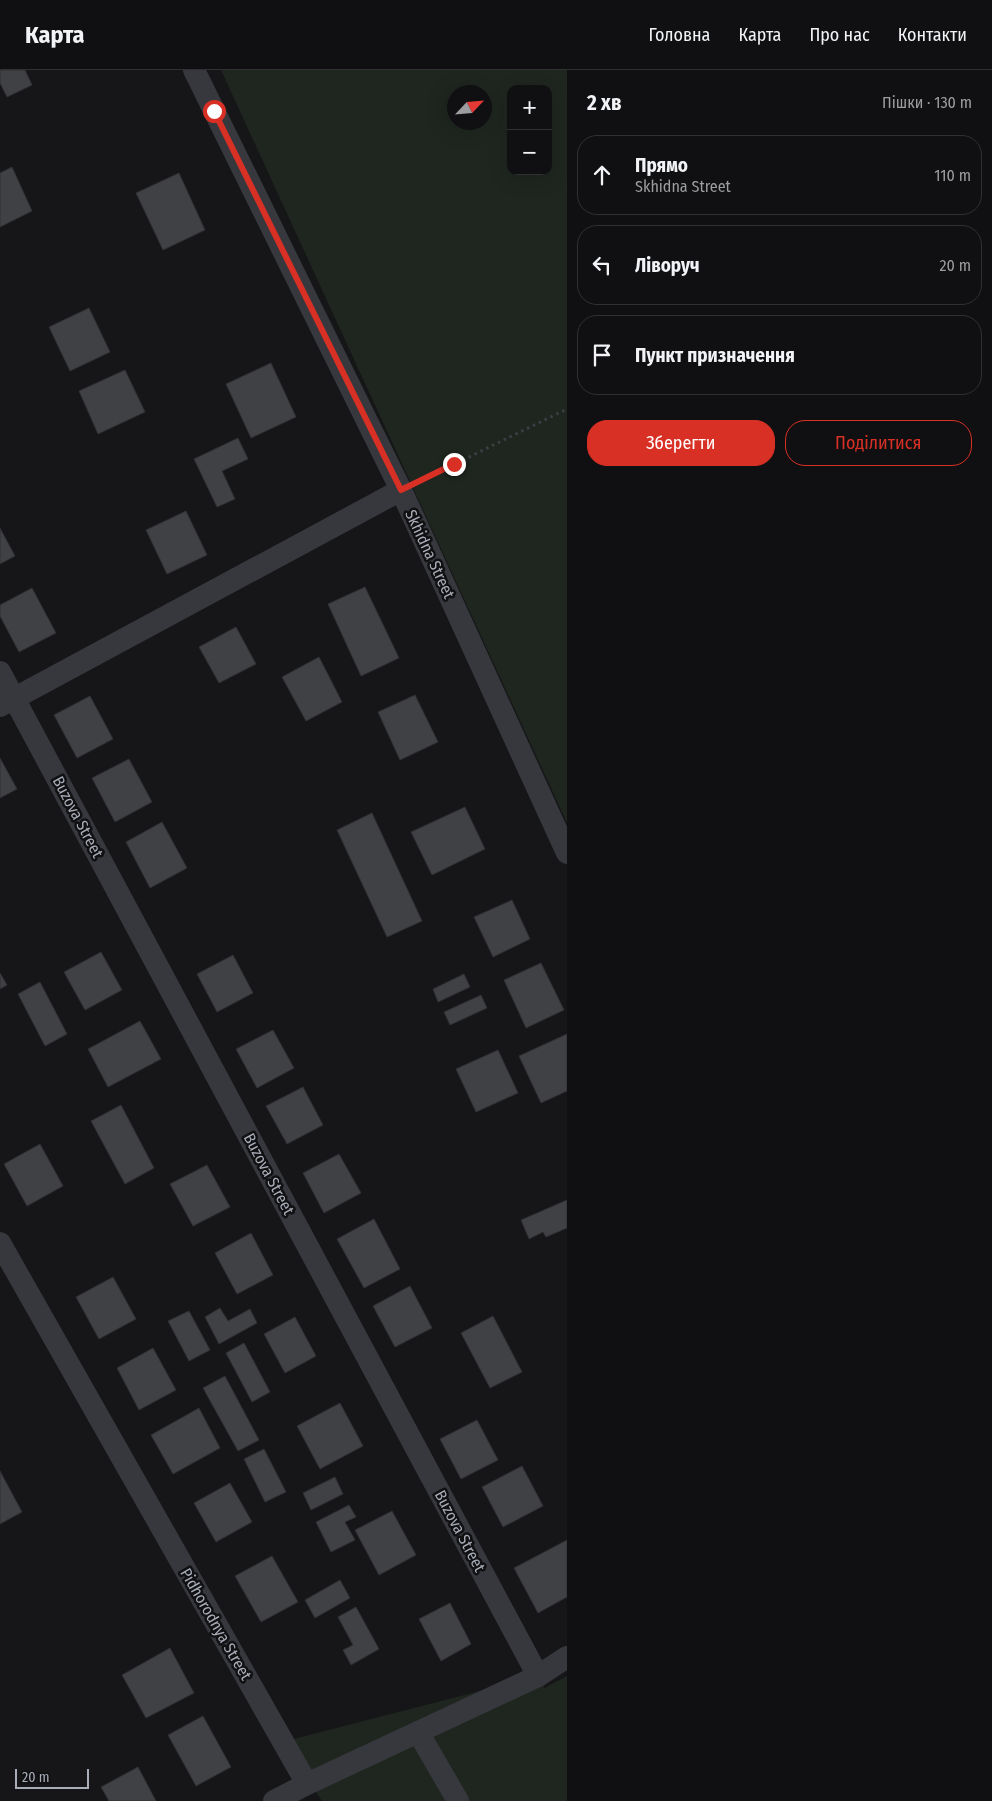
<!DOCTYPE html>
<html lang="uk">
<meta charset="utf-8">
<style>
:root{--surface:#101012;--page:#1e1e20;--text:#f1f3f6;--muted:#9c9d9f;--line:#303032;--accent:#d93025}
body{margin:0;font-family:"Fira Sans Condensed",sans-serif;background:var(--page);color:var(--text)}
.controls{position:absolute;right:15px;top:15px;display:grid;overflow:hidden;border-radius:10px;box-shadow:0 5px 20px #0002}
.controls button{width:45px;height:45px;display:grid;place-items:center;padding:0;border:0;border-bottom:1px solid var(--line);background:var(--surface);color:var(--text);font:25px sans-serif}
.compass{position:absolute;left:447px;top:15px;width:45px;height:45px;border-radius:50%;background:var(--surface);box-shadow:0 5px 20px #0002;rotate:64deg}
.scale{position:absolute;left:15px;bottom:12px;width:74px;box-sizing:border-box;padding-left:5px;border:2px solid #a8adb8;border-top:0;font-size:14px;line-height:18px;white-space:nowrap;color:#a8adb8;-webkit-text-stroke:4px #111113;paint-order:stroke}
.stop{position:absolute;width:15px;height:15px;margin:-11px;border:4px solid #d93025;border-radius:50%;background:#fff}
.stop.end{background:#d93025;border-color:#fff;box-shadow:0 1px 5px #0008}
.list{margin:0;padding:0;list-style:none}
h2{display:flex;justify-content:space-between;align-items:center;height:65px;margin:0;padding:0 20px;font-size:21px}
h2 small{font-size:16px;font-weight:400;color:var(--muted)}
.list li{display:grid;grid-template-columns:32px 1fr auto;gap:15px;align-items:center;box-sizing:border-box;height:80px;margin:0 10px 10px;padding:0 10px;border:1px solid var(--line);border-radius:20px}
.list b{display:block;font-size:19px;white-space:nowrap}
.list p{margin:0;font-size:16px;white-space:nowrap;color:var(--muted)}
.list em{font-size:16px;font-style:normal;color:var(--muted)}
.actions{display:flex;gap:10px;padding:15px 20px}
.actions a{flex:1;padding:11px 0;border:1px solid var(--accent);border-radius:20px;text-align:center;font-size:18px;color:var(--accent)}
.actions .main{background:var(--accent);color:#fff}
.icon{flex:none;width:28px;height:28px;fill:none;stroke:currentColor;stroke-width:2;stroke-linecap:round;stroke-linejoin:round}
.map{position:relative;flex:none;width:567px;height:1731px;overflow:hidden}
header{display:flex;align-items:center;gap:30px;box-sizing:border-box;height:70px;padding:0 25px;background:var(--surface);border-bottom:1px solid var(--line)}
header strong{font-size:24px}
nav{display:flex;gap:28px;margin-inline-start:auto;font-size:18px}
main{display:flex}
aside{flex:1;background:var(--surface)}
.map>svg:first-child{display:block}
.green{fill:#1e261f;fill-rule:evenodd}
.building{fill:#404145;stroke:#303034}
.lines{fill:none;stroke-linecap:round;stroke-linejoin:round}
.path{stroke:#3d3f44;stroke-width:3;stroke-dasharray:2.5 4;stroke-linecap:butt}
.minor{stroke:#37383d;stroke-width:22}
.route{stroke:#d93025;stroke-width:6}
.labels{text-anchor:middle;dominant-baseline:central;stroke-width:5;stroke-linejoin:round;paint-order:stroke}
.street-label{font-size:16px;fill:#a8adb8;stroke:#111113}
</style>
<header>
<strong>Карта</strong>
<nav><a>Головна</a><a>Карта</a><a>Про нас</a><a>Контакти</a></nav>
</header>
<main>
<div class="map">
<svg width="567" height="1731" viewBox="0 0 567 1731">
<rect width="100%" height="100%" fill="#161618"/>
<g class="green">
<path d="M221 0H567V753ZM511 19H548V101H511ZM454 22H484V52H454Z"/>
<polygon points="538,1606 544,1618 567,1606 567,1731 322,1731 282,1672"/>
</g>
<g class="building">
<polygon points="0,0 25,0 32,15 7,27 0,13"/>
<polygon points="12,97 32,141 0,157 0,103"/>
<polygon points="179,103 205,160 163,180 136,123"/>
<polygon points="89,238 110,282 70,301 49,257"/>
<polygon points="271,293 296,347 251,368 226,314"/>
<polygon points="125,300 145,342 98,364 79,321"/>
<polygon points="238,368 248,389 222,401 235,429 217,437 194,389"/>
<polygon points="186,441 207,485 167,504 146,460"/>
<polygon points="0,458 15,486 0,494"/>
<polygon points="365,517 399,588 361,606 328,534"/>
<polygon points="32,518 56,563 19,582 0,546 0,535"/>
<polygon points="236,557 256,594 219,613 199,577"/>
<polygon points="319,587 342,632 306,651 282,607"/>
<polygon points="415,625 438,672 400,690 378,642"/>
<polygon points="90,626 113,669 77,688 54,645"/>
<polygon points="0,688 17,719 0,728"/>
<polygon points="129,689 152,732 115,752 92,708"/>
<polygon points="465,737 485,779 432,805 411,762"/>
<polygon points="372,743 422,851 387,867 337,760"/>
<polygon points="162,752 187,798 150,818 126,772"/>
<polygon points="512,830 530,869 493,887 474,847"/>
<polygon points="101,882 122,920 85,940 64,902"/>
<polygon points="233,885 253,923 217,942 197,904"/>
<polygon points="541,893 564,940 526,958 504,910"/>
<polygon points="0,903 7,915 0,919"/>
<polygon points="464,904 470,917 438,932 433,919"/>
<polygon points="40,912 67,964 45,976 18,924"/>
<polygon points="481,925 487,938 450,955 444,942"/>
<polygon points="140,951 161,989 108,1017 88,979"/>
<polygon points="273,960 294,998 257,1018 236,979"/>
<polygon points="567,964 567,1021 541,1033 519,986"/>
<polygon points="498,980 518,1023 476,1042 456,999"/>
<polygon points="303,1017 323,1055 287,1074 266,1036"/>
<polygon points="121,1035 154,1098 125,1114 91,1051"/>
<polygon points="40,1074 63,1116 27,1136 4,1094"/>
<polygon points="339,1084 361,1123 324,1143 303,1103"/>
<polygon points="207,1095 230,1137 193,1156 170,1114"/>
<polygon points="567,1130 567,1158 546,1167 543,1162 529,1169 521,1150"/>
<polygon points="374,1149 400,1199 364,1218 337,1169"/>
<polygon points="251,1163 273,1205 237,1224 215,1183"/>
<polygon points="113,1207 136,1249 99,1269 76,1227"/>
<polygon points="410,1216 432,1258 395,1277 373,1236"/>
<polygon points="220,1238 228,1251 250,1239 257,1253 219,1274 205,1247"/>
<polygon points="189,1241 210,1280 189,1291 168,1251"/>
<polygon points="493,1246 522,1302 490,1318 461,1263"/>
<polygon points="295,1247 316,1286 285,1303 264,1264"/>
<polygon points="244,1273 270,1322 252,1332 226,1283"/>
<polygon points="153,1278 176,1320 139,1340 117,1298"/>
<polygon points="225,1306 259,1370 238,1381 203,1318"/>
<polygon points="340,1333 363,1376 320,1399 297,1356"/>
<polygon points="199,1338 220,1378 173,1404 151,1365"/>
<polygon points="477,1350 498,1390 461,1409 440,1369"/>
<polygon points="264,1379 286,1422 265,1432 244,1389"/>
<polygon points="522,1396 543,1436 503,1457 482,1417"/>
<polygon points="0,1401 22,1442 0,1454"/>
<polygon points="335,1407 343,1424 311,1440 303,1423"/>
<polygon points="230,1413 252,1452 216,1472 194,1433"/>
<polygon points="349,1435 356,1447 345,1452 355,1470 331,1482 316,1452"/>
<polygon points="392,1441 416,1485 379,1505 355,1460"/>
<polygon points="567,1470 567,1527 538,1543 514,1498"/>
<polygon points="272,1486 298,1532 261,1552 235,1506"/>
<polygon points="340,1510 350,1528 315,1548 305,1530"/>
<polygon points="450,1533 471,1574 441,1591 419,1549"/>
<polygon points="356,1537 379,1579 351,1595 343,1580 353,1575 338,1547"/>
<polygon points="170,1578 194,1623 146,1648 122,1605"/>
<polygon points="203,1646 231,1697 196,1716 168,1665"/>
<polygon points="138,1697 156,1731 109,1731 101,1717"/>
</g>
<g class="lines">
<polyline class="path" points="422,410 567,339"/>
<g class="minor">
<polyline points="194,0 401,420 567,783"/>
<polyline points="0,602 538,1606"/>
<polyline points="0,636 401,420"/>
<polyline points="0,1173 307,1714"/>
<polyline points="418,1662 458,1731"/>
<polyline points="274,1731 307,1714 538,1606 567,1587"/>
</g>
</g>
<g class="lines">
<polyline class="route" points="214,41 401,420 454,394"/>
</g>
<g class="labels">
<g class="street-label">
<text transform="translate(430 484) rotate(65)">Skhidna Street</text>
<text transform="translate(78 747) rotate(62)">Buzova Street</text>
<text transform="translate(269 1104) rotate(62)">Buzova Street</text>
<text transform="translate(460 1461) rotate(62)">Buzova Street</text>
<text transform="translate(216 1554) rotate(60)">Pidhorodnya Street</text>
</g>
</g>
</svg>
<div class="controls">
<button>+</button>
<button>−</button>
</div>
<svg class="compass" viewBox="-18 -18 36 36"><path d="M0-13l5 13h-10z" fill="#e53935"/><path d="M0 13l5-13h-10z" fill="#9c9d9f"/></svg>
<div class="scale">20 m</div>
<div class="stop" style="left:214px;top:41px"></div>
<div class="stop end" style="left:454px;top:394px"></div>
</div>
<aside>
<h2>2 хв<small>Пішки · 130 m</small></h2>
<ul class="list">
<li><svg class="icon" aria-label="ahead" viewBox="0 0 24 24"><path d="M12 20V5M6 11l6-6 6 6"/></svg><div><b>Прямо</b><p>Skhidna Street</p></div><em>110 m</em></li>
<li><svg class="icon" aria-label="left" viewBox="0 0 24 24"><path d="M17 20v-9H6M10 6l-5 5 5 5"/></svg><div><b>Ліворуч</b></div><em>20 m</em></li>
<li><svg class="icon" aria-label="arrive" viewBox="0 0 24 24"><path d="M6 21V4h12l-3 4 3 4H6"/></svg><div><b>Пункт призначення</b></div></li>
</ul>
<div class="actions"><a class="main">Зберегти</a><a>Поділитися</a></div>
</aside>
</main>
